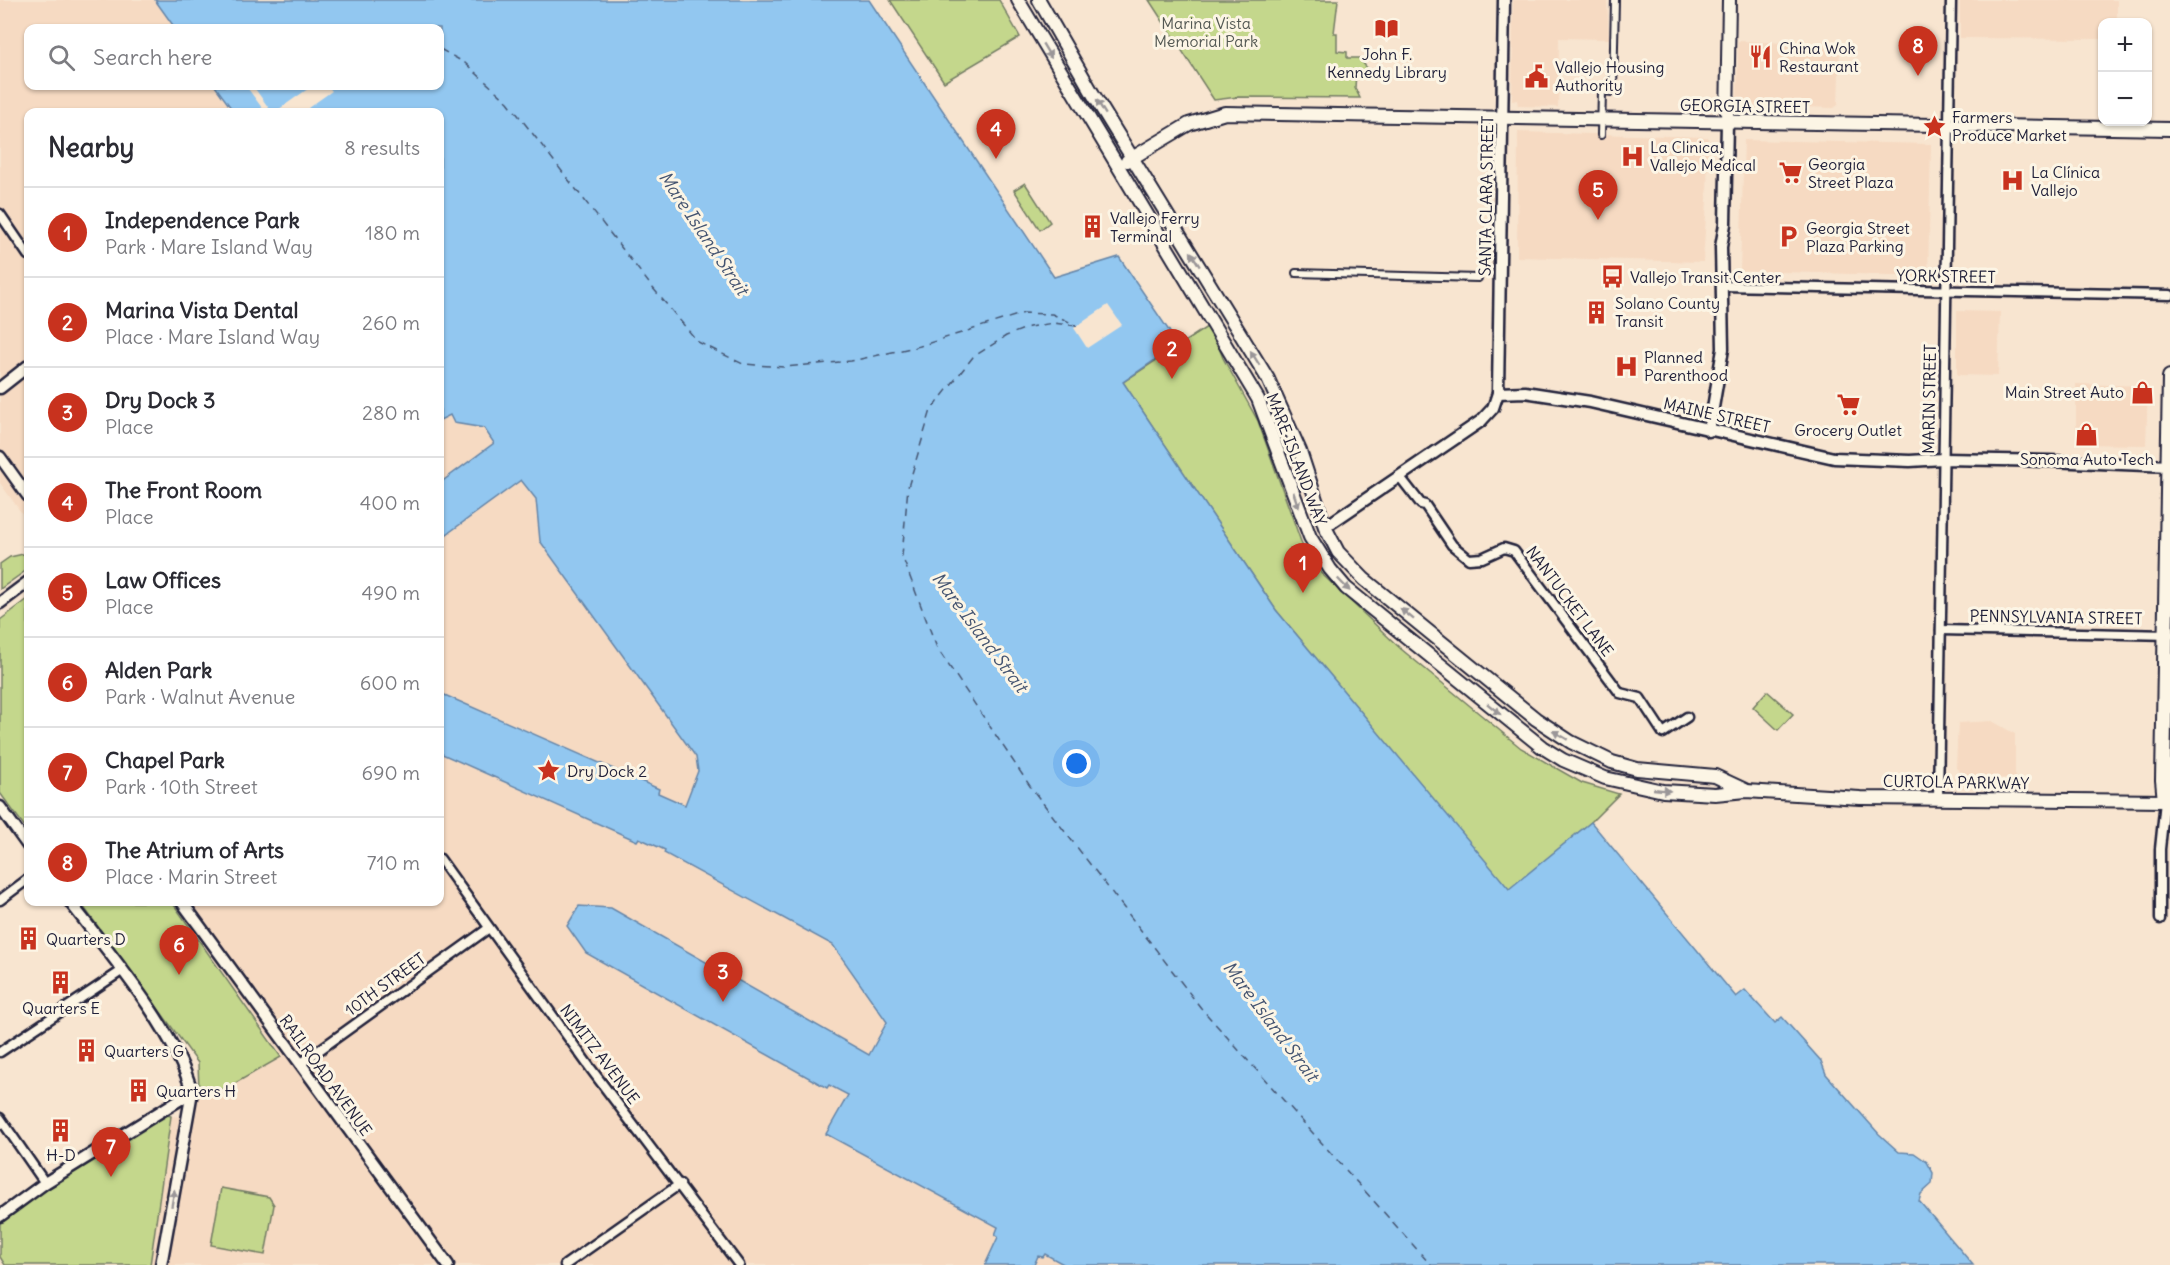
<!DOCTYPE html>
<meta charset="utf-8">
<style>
:root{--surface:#fff;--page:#f2f2f3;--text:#2b2b33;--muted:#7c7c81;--line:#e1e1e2;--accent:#c8321e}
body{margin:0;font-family:Delius,sans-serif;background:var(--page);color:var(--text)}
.controls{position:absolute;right:18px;top:18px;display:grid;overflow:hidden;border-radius:12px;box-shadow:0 2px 4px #0004}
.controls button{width:54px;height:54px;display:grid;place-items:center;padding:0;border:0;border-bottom:2px solid var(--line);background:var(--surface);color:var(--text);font:30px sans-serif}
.you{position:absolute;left:1077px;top:764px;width:21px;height:21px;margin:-15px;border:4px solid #fff;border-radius:50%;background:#1a73e8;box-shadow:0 0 0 9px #1a73e833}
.badge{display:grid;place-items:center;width:39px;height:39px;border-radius:50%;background:var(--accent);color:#fff;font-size:20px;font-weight:700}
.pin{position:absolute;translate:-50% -50px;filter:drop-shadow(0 2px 3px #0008)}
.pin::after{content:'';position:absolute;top:32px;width:21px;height:18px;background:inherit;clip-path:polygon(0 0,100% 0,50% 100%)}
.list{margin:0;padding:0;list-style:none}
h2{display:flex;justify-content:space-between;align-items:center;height:78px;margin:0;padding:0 24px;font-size:26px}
h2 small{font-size:20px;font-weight:400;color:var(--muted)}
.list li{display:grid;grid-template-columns:39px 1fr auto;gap:18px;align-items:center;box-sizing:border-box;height:90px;padding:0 24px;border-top:2px solid var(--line)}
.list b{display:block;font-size:22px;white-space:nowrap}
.list p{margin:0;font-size:20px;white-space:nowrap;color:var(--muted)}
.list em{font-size:20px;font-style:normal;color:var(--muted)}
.icon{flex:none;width:33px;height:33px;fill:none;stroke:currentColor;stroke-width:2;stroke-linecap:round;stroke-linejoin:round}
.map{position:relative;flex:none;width:2170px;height:1265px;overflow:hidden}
.search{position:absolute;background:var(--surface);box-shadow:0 2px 4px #0004;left:24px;top:24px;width:420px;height:66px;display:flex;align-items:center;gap:15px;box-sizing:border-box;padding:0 21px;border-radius:12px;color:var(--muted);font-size:22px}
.panel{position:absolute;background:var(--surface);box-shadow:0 2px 4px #0004;left:24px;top:108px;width:420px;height:798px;border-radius:12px}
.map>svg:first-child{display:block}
.built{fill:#f6dac2}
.green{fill:#c4d78c;stroke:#737c64;stroke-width:1.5}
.water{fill:#92c7f0;stroke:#6585a8;stroke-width:1.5}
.pier{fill:#f8e5d0}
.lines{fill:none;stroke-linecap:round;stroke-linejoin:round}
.ferry{stroke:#445471;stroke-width:1.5;stroke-dasharray:8 6;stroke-linecap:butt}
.pedestrian-casing{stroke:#22223b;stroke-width:10}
.minor-casing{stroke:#22223b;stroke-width:13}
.tertiary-casing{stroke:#22223b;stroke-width:15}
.secondary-casing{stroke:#22223b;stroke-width:16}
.primary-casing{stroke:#22223b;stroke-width:18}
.pedestrian{stroke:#fcf5e5;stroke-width:6}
.minor{stroke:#fcf5e5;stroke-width:8}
.tertiary{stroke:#fcf5e5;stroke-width:10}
.secondary{stroke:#fcf5e5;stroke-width:12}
.primary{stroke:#fcf5e5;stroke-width:14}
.oneway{fill:#9a9698}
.labels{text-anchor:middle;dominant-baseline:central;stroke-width:6;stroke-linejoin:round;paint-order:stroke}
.park-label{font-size:16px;fill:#535853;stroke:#fcf5e5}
.poi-label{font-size:16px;fill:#22223b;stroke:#fcf5e5;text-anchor:start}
.street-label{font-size:16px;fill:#22223b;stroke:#fcf5e5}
.water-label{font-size:18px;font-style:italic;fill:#445471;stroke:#fcf5e5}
</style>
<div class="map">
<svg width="2170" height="1265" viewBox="0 0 2170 1265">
<rect width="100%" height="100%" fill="#f8e5d0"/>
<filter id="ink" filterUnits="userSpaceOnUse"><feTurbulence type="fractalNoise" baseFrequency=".0167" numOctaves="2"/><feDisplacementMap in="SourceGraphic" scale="12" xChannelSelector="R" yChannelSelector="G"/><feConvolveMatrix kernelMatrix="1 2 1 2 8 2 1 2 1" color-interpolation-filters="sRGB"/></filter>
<g filter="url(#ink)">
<g class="built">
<polygon points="0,0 155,0 175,28 28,28 28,86 215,86 234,112 28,112 28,522 0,483"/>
<polygon points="1513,0 1607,0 1609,39 1559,38 1558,107 1518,106 1517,100 1512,101"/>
<polygon points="1960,0 2117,0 2117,22 2102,22 2102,39 1960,38"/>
<polygon points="1738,41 1840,45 1838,105 1834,108 1737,105"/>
<polygon points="1518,132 1708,137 1707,200 1703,262 1517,257"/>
<polygon points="1744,140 1931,144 1928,276 1740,271"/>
<polygon points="1957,311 2000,312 1998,376 1957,375"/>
<polygon points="2076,384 2148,386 2146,445 2076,444"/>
<polygon points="450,415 454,423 484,428 495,443 492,446 517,481 521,479 536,499 540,541 696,757 698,771 696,782 664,853 833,945 887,1023 869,1056 859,1051 838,1090 848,1095 826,1134 998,1227 994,1246 1035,1263 1038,1256 1045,1254 1065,1265 150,1265 171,1116 194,1118 199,1090 225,1089 282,1056 173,902 440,902 440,420"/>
<polygon points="1992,721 2015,734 2015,778 1969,779 1956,768 1958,723"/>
</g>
<g class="green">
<polygon points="890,0 999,0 1020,37 944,82"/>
<polygon points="1149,0 1338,0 1334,33 1337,33 1337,51 1347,52 1347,58 1359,58 1371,73 1356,72 1355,88 1360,98 1238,97 1214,100"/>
<polygon points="1025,183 1050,222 1040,230 1014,190"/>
<polygon points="1210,325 1223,358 1258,421 1304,550 1324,576 1401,649 1521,748 1582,783 1619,794 1591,822 1509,890 1276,610 1123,382"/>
<polygon points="28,553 28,569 0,589 0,564 10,557"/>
<polygon points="28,599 28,831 0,793 0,620"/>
<polygon points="1767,691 1793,714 1778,730 1753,707"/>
<polygon points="80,902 172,902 281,1057 225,1089 199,1090 198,1063"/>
<polygon points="163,1114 171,1116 150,1265 5,1265 0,1257 0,1220 26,1200"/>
<polygon points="221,1188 269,1197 274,1205 265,1255 211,1245"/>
</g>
<polygon class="water" points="155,0 869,0 1054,277 1119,257 1178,344 1123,382 1276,610 1509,889 1591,822 1736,997 1745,990 1775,1023 1782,1017 1821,1061 1826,1074 1879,1134 1899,1152 1914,1153 1927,1162 1933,1173 1932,1184 1921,1194 1919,1201 1973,1265 1065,1265 1045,1254 1043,1257 1038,1256 1034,1265 985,1265 998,1237 995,1235 998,1227 826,1134 848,1095 829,1085 827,1088 586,953 567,926 579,906 611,908 869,1055 887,1022 833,945 664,853 665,850 639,838 637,841 440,753 440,693 659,789 658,793 685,805 698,771 696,757 540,541 536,499 521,480 440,539 440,483 494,443 484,428 454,423 450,415 440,420 440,112 234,112 215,86 440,86 440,28 175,28"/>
<g class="pier">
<polygon points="246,86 253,86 271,111 275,112 312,86 328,86 332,91 308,108 311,112 265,112"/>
<polygon points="1108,305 1122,325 1087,348 1074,328"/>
</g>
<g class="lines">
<g class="ferry">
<polyline points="440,49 465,63 508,102 652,287 698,342 743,364 784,367 851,361 920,346 1024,313 1052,314 1074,324"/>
<polyline points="1077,326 1053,323 1029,327 1006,336 973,357 931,410 908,487 902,556 937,648 1032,789 1201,1008 1431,1265"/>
</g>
<defs>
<g id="pedestrian">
<polyline points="1601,135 1602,91 1613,92 1615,0"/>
<polyline points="1296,273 1478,278"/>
</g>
<g id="minor">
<polyline points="0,214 28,255"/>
<polyline points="1722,286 2170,295"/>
<polyline points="1400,477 1421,504 1425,505 1452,545 1469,559 1482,558 1504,548 1514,551 1620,693 1640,698 1663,733 1687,717"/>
<polyline points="1941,630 2170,635"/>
<polyline points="1938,799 1951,0"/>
<polyline points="440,859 591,1069 739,1265"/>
<polyline points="0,900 28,879"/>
<polyline points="2160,919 2160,849 2165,801"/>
<polyline points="0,1052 123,970"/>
<polyline points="300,1064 489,928"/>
<polyline points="0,1118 45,1183"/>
<polyline points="565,1265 680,1184"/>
</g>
<g id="tertiary">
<polyline points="0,388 28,366"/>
<polyline points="1498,393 1525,392 1590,402 1834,458 1910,461 1943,459 2049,461 2170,466"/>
<polyline points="1709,431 1723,349 1721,247 1725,224 1727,122"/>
<polyline points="0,457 28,496"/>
<polyline points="1325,527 1481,421 1493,408 1498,393 1504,0"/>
<polyline points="0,603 28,582"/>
<polyline points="0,807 28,846"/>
<path d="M70 902C110 954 175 1030 192 1092L161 1265"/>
<polyline points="182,902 448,1265"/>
<polyline points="0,1216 45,1183 192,1092"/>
</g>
<g id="secondary">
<polyline points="1018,0 1258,399 1310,537 1330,569 1346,588 1542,747 1563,760 1605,778 1663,791 1715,794 1746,791 1860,798 2165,801"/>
<polyline points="1039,0 1093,94 1268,379 1300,451 1325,527 1338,552 1364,579 1536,719 1571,742 1612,762 1637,769 1715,776 1745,790"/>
<polyline points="1727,122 1729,0"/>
<polyline points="1127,161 1189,124 1225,113 2170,129"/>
</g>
<polyline id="primary" points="2170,377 2163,780 2165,801 2170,807"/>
</defs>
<use href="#pedestrian" class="pedestrian-casing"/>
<use href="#minor" class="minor-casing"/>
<use href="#tertiary" class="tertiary-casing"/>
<use href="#secondary" class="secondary-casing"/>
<use href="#primary" class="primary-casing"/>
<use href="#pedestrian" class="pedestrian"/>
<use href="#minor" class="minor"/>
<use href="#tertiary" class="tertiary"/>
<use href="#secondary" class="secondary"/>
<use href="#primary" class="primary"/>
</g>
<defs><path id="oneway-solid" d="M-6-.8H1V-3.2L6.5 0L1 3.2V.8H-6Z" transform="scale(1.5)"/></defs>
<g class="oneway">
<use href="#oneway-solid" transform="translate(1047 51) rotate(59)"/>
<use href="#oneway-solid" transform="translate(1101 107) rotate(-122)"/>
<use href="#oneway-solid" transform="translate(1195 259) rotate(-122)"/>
<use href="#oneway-solid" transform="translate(1255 358) rotate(-122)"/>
<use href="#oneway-solid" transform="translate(1296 500) rotate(71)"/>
<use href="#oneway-solid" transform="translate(1344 585) rotate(46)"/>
<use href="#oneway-solid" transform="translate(1407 614) rotate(-141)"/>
<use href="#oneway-solid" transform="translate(1494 709) rotate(39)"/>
<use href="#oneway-solid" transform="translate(1560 735) rotate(-149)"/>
<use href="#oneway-solid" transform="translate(1662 790) rotate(6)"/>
<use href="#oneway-solid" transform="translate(173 1198) rotate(-80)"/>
</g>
</g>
<defs>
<symbol id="library-bare" viewBox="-9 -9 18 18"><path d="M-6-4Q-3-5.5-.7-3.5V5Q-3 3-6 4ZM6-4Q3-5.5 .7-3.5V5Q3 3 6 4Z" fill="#c8321e" stroke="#fcf5e5" stroke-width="2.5" paint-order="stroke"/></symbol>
<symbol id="restaurant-bare" viewBox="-9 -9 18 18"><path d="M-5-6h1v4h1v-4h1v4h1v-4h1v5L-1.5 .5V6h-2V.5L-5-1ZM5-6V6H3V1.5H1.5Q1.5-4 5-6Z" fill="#c8321e" stroke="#fcf5e5" stroke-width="2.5" paint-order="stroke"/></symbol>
<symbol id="civic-bare" viewBox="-9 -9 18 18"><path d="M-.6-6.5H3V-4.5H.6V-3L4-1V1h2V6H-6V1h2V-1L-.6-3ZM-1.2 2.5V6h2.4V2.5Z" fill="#c8321e" stroke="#fcf5e5" stroke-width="2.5" paint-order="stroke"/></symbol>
<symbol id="sight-bare" viewBox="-9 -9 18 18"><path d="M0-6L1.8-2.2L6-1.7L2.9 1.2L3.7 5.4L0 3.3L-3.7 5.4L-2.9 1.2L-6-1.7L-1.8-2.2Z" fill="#c8321e" stroke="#fcf5e5" stroke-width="2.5" paint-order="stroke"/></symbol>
<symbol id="hospital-bare" viewBox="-9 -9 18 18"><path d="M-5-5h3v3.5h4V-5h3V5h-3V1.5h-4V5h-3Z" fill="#c8321e" stroke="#fcf5e5" stroke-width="2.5" paint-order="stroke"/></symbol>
<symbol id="supermarket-bare" viewBox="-9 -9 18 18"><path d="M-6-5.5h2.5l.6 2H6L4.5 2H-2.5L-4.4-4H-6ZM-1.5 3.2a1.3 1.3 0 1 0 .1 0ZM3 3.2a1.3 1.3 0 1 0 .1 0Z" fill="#c8321e" stroke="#fcf5e5" stroke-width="2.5" paint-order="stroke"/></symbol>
<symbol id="building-bare" viewBox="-9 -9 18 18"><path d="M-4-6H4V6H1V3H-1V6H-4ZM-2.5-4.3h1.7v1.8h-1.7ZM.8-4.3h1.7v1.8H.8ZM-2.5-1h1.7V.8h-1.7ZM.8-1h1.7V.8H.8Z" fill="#c8321e" stroke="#fcf5e5" stroke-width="2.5" paint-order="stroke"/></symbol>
<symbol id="parking-bare" viewBox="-9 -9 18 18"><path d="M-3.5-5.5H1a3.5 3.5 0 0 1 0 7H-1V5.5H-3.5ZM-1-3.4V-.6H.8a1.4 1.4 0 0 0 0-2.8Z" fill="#c8321e" stroke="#fcf5e5" stroke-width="2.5" paint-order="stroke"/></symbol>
<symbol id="bus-bare" viewBox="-9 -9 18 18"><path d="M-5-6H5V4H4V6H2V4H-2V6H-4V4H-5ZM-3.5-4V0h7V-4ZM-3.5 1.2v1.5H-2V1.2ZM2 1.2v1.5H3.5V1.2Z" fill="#c8321e" stroke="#fcf5e5" stroke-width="2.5" paint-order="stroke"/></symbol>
<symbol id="shop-bare" viewBox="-9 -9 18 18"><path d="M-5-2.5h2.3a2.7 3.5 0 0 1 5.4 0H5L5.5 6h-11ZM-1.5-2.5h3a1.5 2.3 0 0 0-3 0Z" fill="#c8321e" stroke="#fcf5e5" stroke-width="2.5" paint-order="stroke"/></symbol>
</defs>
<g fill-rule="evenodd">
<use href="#library-bare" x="1370" y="12" width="33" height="33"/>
<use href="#restaurant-bare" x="1744" y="40" width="33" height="33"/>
<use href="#civic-bare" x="1520" y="60" width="33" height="33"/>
<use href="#sight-bare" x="1918" y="110" width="33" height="33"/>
<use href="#hospital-bare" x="1616" y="140" width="33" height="33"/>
<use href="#supermarket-bare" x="1774" y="156" width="33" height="33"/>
<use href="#hospital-bare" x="1996" y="164" width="33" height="33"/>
<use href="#building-bare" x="1076" y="210" width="33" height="33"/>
<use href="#parking-bare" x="1772" y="220" width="33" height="33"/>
<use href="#bus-bare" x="1596" y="260" width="33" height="33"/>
<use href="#building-bare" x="1580" y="296" width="33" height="33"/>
<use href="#hospital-bare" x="1610" y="350" width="33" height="33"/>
<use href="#shop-bare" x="2126" y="376" width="33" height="33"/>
<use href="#supermarket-bare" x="1832" y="388" width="33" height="33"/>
<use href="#shop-bare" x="2070" y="418" width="33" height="33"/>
<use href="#sight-bare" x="532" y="754" width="33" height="33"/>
<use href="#building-bare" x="12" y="922" width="33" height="33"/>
<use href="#building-bare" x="44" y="966" width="33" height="33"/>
<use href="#building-bare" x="70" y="1034" width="33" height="33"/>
<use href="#building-bare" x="122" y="1074" width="33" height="33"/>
<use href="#building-bare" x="44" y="1114" width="33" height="33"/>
</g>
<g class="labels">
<g class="park-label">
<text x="1206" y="23">Marina Vista<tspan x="1206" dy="18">Memorial Park</tspan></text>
</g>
<g class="poi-label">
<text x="1779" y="48">China Wok<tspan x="1779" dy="18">Restaurant</tspan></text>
<text x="1387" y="54" text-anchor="middle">John F.<tspan x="1387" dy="18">Kennedy Library</tspan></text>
<text x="1555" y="67">Vallejo Housing<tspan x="1555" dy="18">Authority</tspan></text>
<text x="1952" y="117">Farmers<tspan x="1952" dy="18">Produce Market</tspan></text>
<text x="1650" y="147">La Clinica,<tspan x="1650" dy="18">Vallejo Medical</tspan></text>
<text x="1808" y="164">Georgia<tspan x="1808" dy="18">Street Plaza</tspan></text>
<text x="2031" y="172">La Clínica<tspan x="2031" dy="18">Vallejo</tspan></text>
<text x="1110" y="218">Vallejo Ferry<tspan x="1110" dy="18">Terminal</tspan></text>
<text x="1806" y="228">Georgia Street<tspan x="1806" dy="18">Plaza Parking</tspan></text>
<text x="1630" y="277">Vallejo Transit Center</text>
<text x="1615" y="303">Solano County<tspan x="1615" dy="18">Transit</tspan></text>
<text x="1644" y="357">Planned<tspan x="1644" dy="18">Parenthood</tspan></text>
<text x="2124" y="392" text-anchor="end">Main Street Auto</text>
<text x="1848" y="430" text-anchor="middle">Grocery Outlet</text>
<text x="2087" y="459" text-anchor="middle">Sonoma Auto Tech</text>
<text x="567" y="771">Dry Dock 2</text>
<text x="46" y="939">Quarters D</text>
<text x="61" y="1008" text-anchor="middle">Quarters E</text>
<text x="104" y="1051">Quarters G</text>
<text x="156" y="1091">Quarters H</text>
<text x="61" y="1155" text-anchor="middle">H-D</text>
</g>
<g class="street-label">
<text transform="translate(1745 106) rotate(1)">GEORGIA STREET</text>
<text transform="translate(1486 196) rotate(-89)">SANTA CLARA STREET</text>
<text transform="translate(1946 276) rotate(1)">YORK STREET</text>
<text transform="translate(1929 399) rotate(-89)">MARIN STREET</text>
<text transform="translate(1717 415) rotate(13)">MAINE STREET</text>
<text transform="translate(1297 459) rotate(69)">MARE ISLAND WAY</text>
<text transform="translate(1570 601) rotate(53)">NANTUCKET LANE</text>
<text transform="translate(2056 617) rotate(1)">PENNSYLVANIA STREET</text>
<text transform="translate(1956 782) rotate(1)">CURTOLA PARKWAY</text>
<text transform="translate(385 984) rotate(-36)">10TH STREET</text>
<text transform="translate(600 1054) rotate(53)">NIMITZ AVENUE</text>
<text transform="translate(326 1075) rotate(54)">RAILROAD AVENUE</text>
</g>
<g class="water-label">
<text transform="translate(704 233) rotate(56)">Mare Island Strait</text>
<text transform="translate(980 632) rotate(53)">Mare Island Strait</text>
<text transform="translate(1271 1021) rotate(53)">Mare Island Strait</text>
</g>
</g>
</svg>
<div class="controls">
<button>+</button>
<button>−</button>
</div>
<div class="you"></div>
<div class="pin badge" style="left:1303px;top:593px">1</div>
<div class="pin badge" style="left:1172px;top:379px">2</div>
<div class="pin badge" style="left:723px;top:1002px">3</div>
<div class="pin badge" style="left:996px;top:159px">4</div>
<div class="pin badge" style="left:1598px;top:220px">5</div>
<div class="pin badge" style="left:179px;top:975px">6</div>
<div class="pin badge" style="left:111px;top:1177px">7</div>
<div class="pin badge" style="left:1918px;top:76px">8</div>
<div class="search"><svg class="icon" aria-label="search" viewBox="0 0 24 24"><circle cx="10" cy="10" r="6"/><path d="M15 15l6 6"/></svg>Search here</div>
<section class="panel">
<h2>Nearby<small>8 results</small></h2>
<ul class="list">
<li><span class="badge">1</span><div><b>Independence Park</b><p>Park · Mare Island Way</p></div><em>180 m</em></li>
<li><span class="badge">2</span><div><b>Marina Vista Dental</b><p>Place · Mare Island Way</p></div><em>260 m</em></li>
<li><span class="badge">3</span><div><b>Dry Dock 3</b><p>Place</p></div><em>280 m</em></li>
<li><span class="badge">4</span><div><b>The Front Room</b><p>Place</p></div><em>400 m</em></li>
<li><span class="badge">5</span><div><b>Law Offices</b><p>Place</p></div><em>490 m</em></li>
<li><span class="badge">6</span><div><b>Alden Park</b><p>Park · Walnut Avenue</p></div><em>600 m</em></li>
<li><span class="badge">7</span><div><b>Chapel Park</b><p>Park · 10th Street</p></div><em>690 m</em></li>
<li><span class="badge">8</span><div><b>The Atrium of Arts</b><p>Place · Marin Street</p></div><em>710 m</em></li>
</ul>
</section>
</div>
